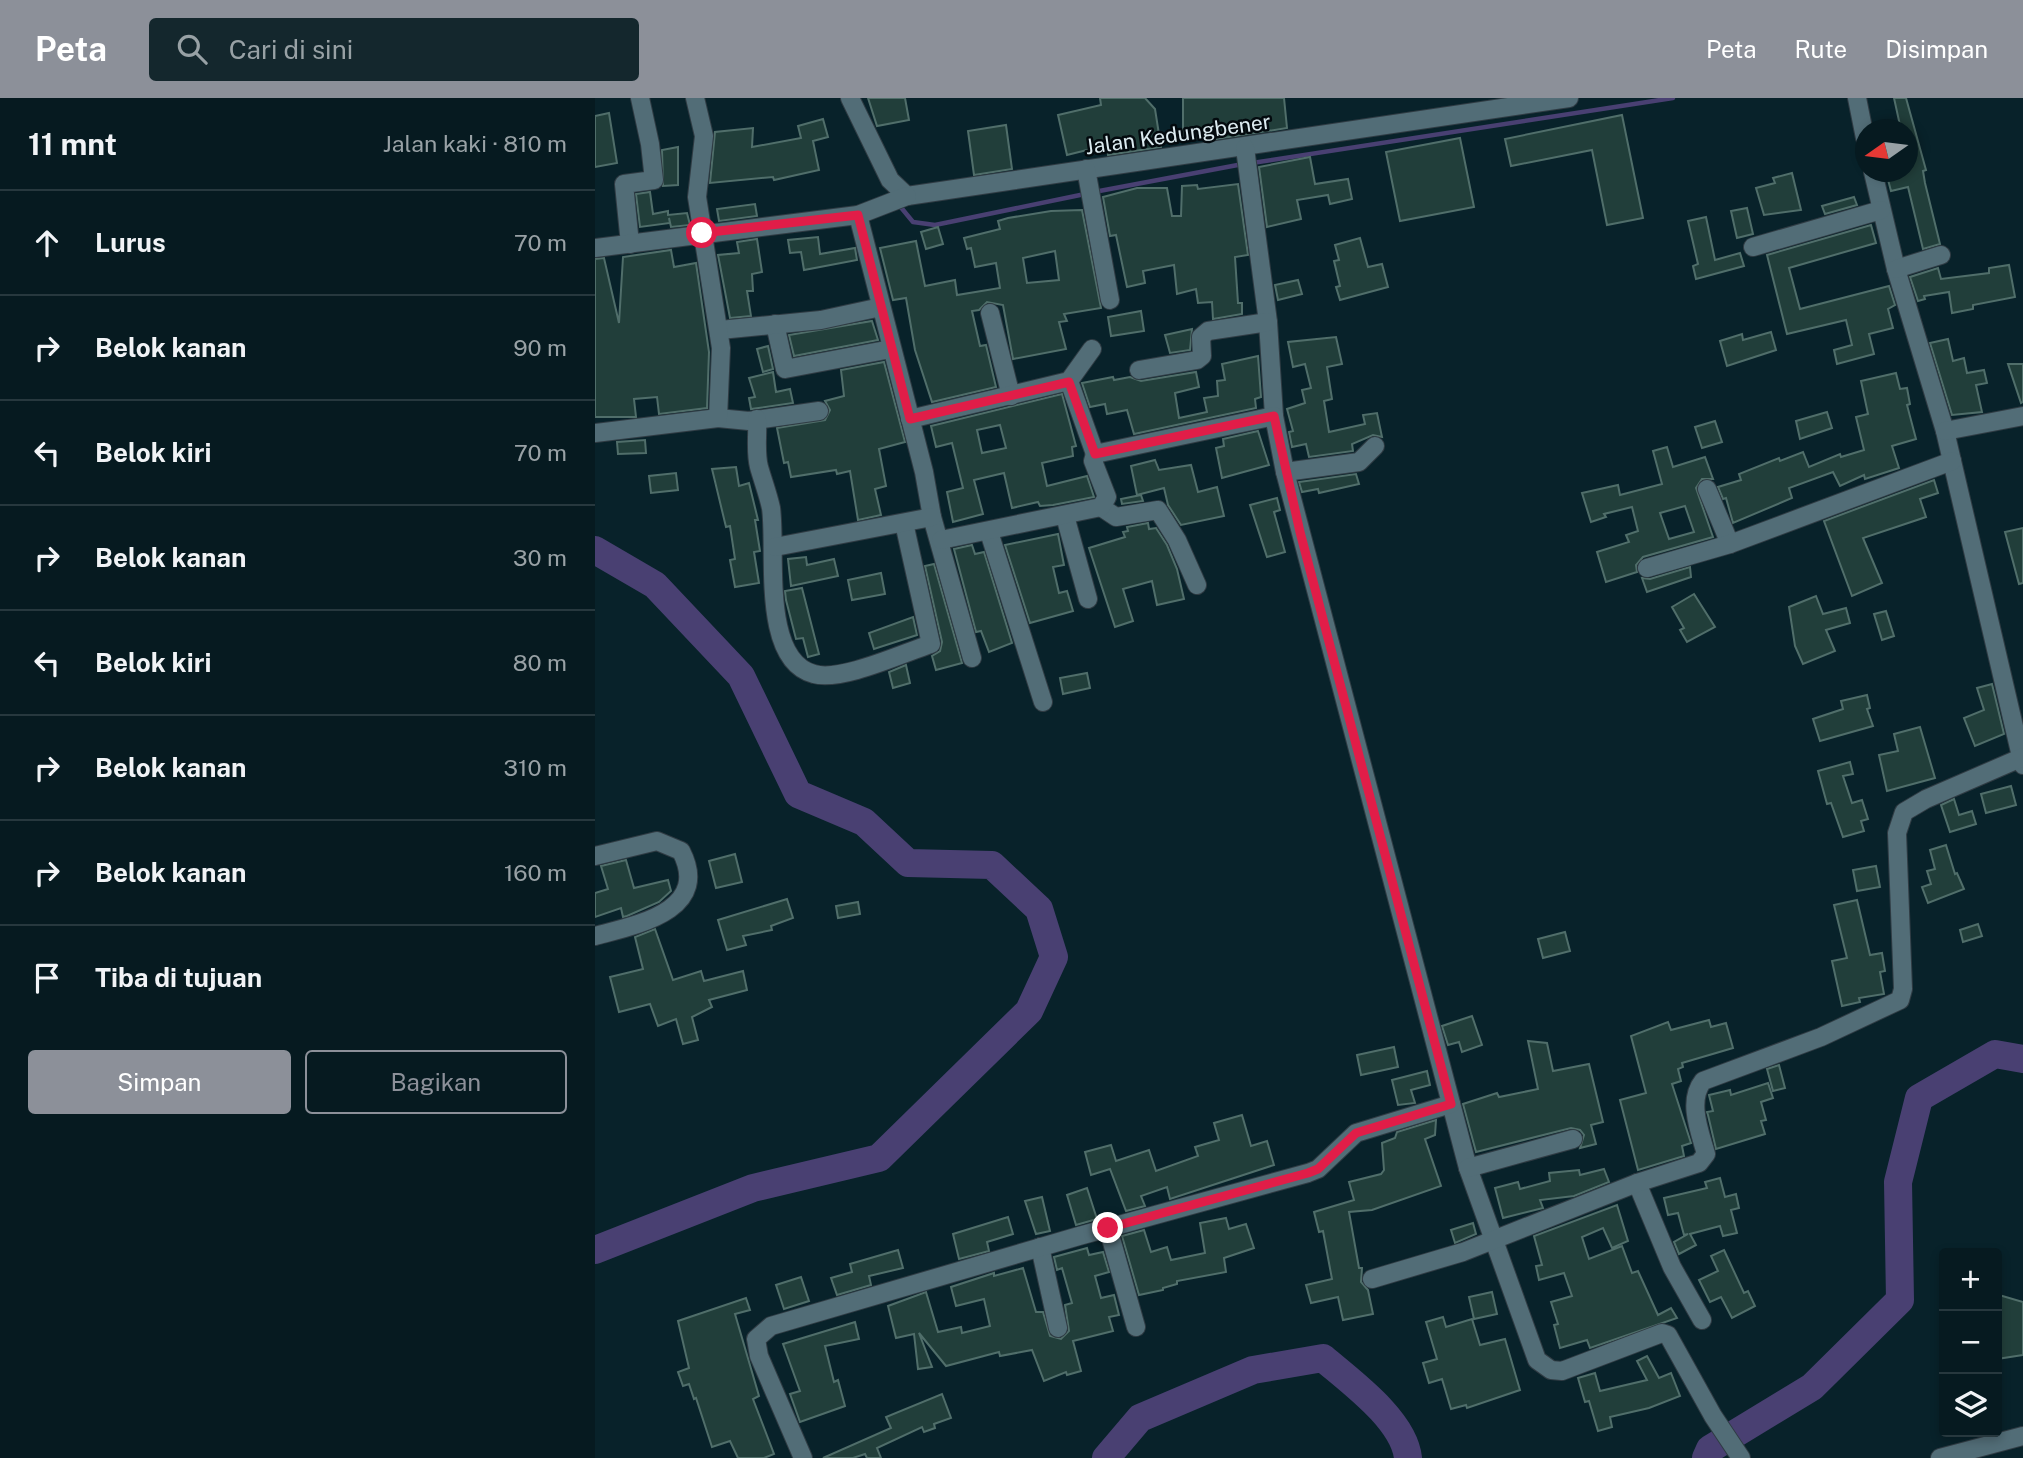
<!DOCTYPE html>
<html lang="id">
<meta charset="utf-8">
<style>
:root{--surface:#061a20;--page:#14272d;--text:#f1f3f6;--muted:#98a1a5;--line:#27383e;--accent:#8c9099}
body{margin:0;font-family:"Public Sans",sans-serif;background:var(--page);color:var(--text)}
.controls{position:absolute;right:21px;bottom:21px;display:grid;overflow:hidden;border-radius:7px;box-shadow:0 4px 10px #0003}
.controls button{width:63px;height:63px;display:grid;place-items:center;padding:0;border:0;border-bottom:2px solid var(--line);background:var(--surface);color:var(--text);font:35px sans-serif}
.compass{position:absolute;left:1260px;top:21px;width:63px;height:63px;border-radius:50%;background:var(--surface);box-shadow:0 4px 10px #0003;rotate:256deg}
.stop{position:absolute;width:21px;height:21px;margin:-16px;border:5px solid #e11d48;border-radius:50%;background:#fff}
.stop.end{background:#e11d48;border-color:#fff;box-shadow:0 2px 7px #0008}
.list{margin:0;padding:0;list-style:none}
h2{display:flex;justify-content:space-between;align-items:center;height:91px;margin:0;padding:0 28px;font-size:30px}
h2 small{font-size:23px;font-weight:400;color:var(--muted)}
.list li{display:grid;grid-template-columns:46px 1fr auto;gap:21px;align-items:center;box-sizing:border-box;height:105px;padding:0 28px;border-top:2px solid var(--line)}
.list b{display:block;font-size:26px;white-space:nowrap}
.list em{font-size:23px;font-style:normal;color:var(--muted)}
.actions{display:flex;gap:14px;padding:21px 28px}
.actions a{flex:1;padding:16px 0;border:2px solid var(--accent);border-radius:7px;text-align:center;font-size:24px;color:var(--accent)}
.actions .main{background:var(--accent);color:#fff}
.icon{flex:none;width:38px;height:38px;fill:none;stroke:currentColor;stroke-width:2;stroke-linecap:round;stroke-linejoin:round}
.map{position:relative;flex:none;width:1428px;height:1360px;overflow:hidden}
header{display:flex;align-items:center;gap:42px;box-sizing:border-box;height:98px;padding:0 35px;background:var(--accent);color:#fff}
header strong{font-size:33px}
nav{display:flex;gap:38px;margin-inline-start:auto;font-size:24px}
.search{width:490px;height:63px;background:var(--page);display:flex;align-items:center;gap:18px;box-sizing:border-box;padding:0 24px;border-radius:7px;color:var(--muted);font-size:26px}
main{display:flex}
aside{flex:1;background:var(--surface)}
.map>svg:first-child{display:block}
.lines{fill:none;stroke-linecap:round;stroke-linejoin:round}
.stream{stroke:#494072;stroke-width:4.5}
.river{stroke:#494072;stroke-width:28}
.building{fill:#213e3a;stroke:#506e6a;stroke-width:2;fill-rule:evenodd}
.minor-casing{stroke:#303c44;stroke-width:20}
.minor{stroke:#526d77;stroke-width:18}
.route{stroke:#e11d48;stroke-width:9}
.labels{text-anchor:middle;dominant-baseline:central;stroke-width:5;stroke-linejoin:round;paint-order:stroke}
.street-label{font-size:21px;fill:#dcebf0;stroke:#030a0e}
</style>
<header>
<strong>Peta</strong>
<div class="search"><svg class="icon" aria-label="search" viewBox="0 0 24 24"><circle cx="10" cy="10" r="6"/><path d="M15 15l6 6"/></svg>Cari di sini</div>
<nav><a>Peta</a><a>Rute</a><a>Disimpan</a></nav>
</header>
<main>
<aside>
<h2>11 mnt<small>Jalan kaki · 810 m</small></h2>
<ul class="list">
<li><svg class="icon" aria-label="ahead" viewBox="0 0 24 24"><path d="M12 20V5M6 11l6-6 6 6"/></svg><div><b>Lurus</b></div><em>70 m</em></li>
<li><svg class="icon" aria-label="right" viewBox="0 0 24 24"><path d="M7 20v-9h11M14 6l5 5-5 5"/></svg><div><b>Belok kanan</b></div><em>90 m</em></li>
<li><svg class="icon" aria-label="left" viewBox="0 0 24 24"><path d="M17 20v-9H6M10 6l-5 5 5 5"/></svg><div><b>Belok kiri</b></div><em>70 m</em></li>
<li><svg class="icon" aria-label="right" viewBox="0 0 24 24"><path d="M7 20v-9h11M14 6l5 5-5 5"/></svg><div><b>Belok kanan</b></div><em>30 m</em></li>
<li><svg class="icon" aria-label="left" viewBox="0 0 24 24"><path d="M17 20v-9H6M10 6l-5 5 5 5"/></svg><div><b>Belok kiri</b></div><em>80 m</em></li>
<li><svg class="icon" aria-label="right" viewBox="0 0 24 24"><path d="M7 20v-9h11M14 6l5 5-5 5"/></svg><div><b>Belok kanan</b></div><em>310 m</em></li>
<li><svg class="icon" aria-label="right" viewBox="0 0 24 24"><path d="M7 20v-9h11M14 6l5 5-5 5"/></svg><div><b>Belok kanan</b></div><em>160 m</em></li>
<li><svg class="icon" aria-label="arrive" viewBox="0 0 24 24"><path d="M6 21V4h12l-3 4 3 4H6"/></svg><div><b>Tiba di tujuan</b></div></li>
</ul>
<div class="actions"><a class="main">Simpan</a><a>Bagikan</a></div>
</aside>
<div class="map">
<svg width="1428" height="1360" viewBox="0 0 1428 1360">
<rect width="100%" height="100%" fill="#08222a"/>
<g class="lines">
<g class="stream">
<polyline points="657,65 1078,0"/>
<polyline points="499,94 648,66"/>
<polyline points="304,107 318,124 340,127 490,96"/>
</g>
<g class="river">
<polyline points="0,452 60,487 146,578 203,696 269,724 313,765 397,767 444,811 459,859 434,913 284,1060 158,1090 0,1152"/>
<path d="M511 1360 545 1320 658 1272 728 1260C756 1284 809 1322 813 1360"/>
<polyline points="1111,1360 1115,1351 1217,1289 1305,1202 1303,1084 1324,1000 1400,956 1428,961"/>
</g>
</g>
<g class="building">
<polygon points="273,0 310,0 314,22 282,28"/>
<polygon points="505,0 550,0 560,11 566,49 513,57 512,47 472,57 463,17 506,7"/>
<polygon points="588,0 689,0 692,30 615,42 588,39"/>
<polygon points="1299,0 1311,0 1331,72 1328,73 1330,85 1345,146 1328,151 1313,89 1296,93 1291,74 1312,74 1312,32 1306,32"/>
<polygon points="14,15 22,65 0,69 0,18"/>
<polygon points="1027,17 1048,120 1012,127 997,52 916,68 910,41"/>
<polygon points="228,21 233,39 218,43 224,72 179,82 178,79 115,85 120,34 158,30 157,49 206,40 203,28"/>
<polygon points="411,27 417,71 379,77 373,33"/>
<polygon points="865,40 879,109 805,123 791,54"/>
<polygon points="83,49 83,87 68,88 67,52"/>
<polygon points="715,59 720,86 753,81 757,101 735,106 733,97 702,102 706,121 672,129 664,69"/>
<polygon points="1197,75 1206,112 1169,117 1161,90 1180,85 1178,80"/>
<polygon points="643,86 653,157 640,159 643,205 647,205 647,216 618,221 617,204 603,205 601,191 582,196 579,167 548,173 550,185 532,189 521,137 515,138 508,99 542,90 572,90 577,118 586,118 587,88 602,87 603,91"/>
<polygon points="55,94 58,116 73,113 73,117 92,115 95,127 76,129 74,120 75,125 45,129 41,96"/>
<polygon points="1259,99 1262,107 1230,116 1227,108"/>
<polygon points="160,106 162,118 124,123 122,111"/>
<polygon points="1152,110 1158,136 1142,140 1136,113"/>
<path d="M487 112 506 210 469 216 472 223 464 224 471 251 418 261 408 207 392 204 384 212 377 213 385 248 391 247 401 289 337 304 320 252 311 200 298 202 285 150 321 143 330 188 360 182 362 197 405 190 401 165 380 169 376 150 372 151 369 140 405 131 403 123 413 120 456 113ZM460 153 464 182 432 185 428 160Z"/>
<polygon points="1111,119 1120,162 1145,155 1149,168 1101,181 1098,168 1103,166 1093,123"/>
<polygon points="1276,127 1281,145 1194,170 1205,211 1294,188 1300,207 1293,211 1298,230 1274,236 1279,256 1242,266 1239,252 1257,247 1251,222 1192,236 1172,157"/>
<polygon points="343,129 348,146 331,151 326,134"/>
<polygon points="223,139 225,156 260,150 262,162 209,172 206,154 195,155 193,142"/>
<polygon points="765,140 773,169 787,166 793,189 745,202 741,189 745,188 739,163 744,162 740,147"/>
<polygon points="162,141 167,174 157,176 158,193 152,193 156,218 135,220 123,157 144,155 142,144"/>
<polygon points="76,152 79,169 101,165 114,254 112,310 64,316 62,299 39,301 41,319 0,319 0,161 9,160 24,225 28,159"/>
<polygon points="1414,167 1420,199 1378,207 1378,211 1357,215 1354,194 1329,198 1330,201 1323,203 1315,179 1343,170 1346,181 1394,175 1394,170"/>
<polygon points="703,182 707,196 683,202 680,187"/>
<polygon points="546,213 549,233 516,238 513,219"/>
<polygon points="277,223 283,242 199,258 194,237"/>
<polygon points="597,231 595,252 575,255 570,237"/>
<polygon points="1176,234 1181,252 1132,268 1125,243 1147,236 1148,242"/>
<polygon points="741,239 747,266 732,269 737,301 729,303 734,334 770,326 768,317 782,315 787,339 778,337 757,346 758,353 714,359 711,346 697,349 694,334 698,333 692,311 710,305 707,292 716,290 710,266 698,269 693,244"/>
<polygon points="1353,241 1358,263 1369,260 1372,275 1389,272 1392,285 1381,287 1387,314 1357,317 1335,245"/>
<polygon points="173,248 178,271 168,274 162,251"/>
<polygon points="663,258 666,299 660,301 661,310 539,336 532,312 512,316 510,306 495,309 487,285 518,279 519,282 535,279 546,283 601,274 604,289 580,295 584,320 612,314 609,300 623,298 622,283 630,282 627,266"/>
<polygon points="289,264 310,344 284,351 291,388 280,391 286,417 263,422 255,373 242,376 241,372 196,379 193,364 189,365 182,330 230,322 235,312 230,303 249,298 246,272"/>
<polygon points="1413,266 1428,266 1428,304 1426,305"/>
<polygon points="178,274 181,294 195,291 198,305 156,311 154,300 160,299 154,280"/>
<polygon points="1301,275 1305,291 1312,290 1315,306 1312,307 1321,341 1297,348 1304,370 1270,381 1269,377 1245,388 1238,374 1194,390 1197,400 1138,425 1131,400 1128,401 1123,389 1146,382 1144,376 1184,360 1185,363 1208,354 1214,369 1245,356 1246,359 1269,352 1261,319 1273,316 1266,283"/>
<path d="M467 296 481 348 477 349 478 358 447 365 452 388 492 378 499 399 458 407 445 408 443 404 417 410 409 375 379 382 388 416 358 424 352 394 368 390 357 345 341 349 336 328ZM405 327 411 350 387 355 382 332Z"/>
<polygon points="1232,314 1237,330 1205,341 1201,323"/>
<polygon points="1120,323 1127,344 1107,350 1100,329"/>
<polygon points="663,333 674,367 627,380 621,350 629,348 628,341"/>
<polygon points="50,342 51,355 23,356 22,344"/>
<path d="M1072 349 1078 369 1110 359 1118 381H1107L1101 390 1118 439 1048 459 1041 467 1042 474 1011 484 1002 454 1034 444 1031 437 1043 433 1037 409 1009 416 1011 419 996 424 987 395 1023 387 1025 397 1067 386 1058 353ZM1090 408 1099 434 1074 441 1065 415Z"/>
<polygon points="560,362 564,372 596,367 603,394 622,389 629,418 586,427 573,407 569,390 542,397 536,368"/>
<polygon points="141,369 144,388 154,385 163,422 160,422 165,453 159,454 164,485 140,489 135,462 140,461 135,428 131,429 117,371"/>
<polygon points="81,375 83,392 56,395 54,378"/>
<polygon points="761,376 764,386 724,395 723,391 707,394 704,384"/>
<polygon points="1339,382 1343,395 1325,401 1331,419 1268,440 1287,485 1257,498 1229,423"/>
<polygon points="546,397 548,403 527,406 526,401"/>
<polygon points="682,400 685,412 679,414 690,454 672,459 655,407"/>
<polygon points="553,425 554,431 561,430 572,447 582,471 589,501 562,507 557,483 528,491 538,523 520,529 494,450 530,439 528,434 533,433 532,429"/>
<polygon points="1428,430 1428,485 1424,486 1410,434"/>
<polygon points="463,436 469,467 458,469 464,495 472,493 478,513 435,525 410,447"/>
<polygon points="377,447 380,456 389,454 417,545 394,554 386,533 381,534 359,451"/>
<polygon points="211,459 212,467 239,461 243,478 196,488 193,461"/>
<polygon points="339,466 367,565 341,572 337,558 345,553 347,544 330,468"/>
<polygon points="1095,469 1096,479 1052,494 1047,480 1055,481"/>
<polygon points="286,475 290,496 257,502 253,482"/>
<polygon points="207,490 224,556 213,559 208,540 201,541 191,502 190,493"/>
<polygon points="1099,496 1120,529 1092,544 1085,532 1089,530 1077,509"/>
<polygon points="1221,498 1228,516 1251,510 1255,525 1231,532 1240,553 1208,566 1200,548 1194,509"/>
<polygon points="1291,513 1299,538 1287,542 1279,516"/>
<polygon points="318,519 322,537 279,551 274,535"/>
<polygon points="311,567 315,585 298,590 294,574"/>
<polygon points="492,575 495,590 468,596 465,580"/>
<polygon points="1397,586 1409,636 1380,648 1369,620 1389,612 1382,590"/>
<polygon points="1272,597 1275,610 1272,611 1278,628 1225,643 1218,621 1248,611 1246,603"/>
<polygon points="1325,629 1340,680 1292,693 1284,657 1303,653 1299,636"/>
<polygon points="1255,664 1258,676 1248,678 1257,705 1267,702 1273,721 1266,723 1269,733 1248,739 1236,705 1232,706 1223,673"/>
<polygon points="1416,688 1421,707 1391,715 1386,696"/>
<polygon points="1359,701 1364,717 1377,713 1381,726 1355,734 1346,707"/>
<polygon points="1351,747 1360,776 1362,775 1369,791 1333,805 1327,789 1336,786 1332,773 1340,771 1335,752"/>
<polygon points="140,756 147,784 121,790 114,763"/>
<polygon points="31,762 39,790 73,782 76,793 64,804 32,818 28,819 26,810 0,819 0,795 13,791 6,768"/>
<polygon points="1281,768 1285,789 1262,793 1258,772"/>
<polygon points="192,801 198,820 176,828 177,832 148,838 151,847 132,852 123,822"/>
<polygon points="1262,802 1275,857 1287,855 1290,873 1285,874 1289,896 1264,900 1265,904 1247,908 1237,863 1252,860 1239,807"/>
<polygon points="263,804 265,816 243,820 241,808"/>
<polygon points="1383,826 1387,838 1368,844 1365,832"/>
<polygon points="60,831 78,882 106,873 109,883 148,873 152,892 114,902 117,909 97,919 103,942 88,946 81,921 63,928 55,906 24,914 15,879 48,871 40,839"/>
<polygon points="970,834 975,853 948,860 943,841"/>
<polygon points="877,918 887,947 867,954 864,944 853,947 847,928"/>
<polygon points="1114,922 1116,929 1131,925 1138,950 1087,965 1088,969 1083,971 1086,983 1077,986 1096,1045 1087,1048 1089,1058 1043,1072 1025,1002 1051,995 1036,938 1073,924 1076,932"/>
<polygon points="933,943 952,945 958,973 994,966 1008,1024 996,1027 1001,1046 985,1050 989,1037 985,1032 976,1030 881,1054 868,1006 902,995 904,999 943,991"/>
<polygon points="799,949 803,969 766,977 762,957"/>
<polygon points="1184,967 1190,990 1178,993 1172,971"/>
<polygon points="832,973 835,987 816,992 820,1005 803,1007 797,982"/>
<polygon points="1173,985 1178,1000 1166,1004 1171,1022 1166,1023 1170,1036 1121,1051 1113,1017 1112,1014 1118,1013 1114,997 1135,992 1136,997"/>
<polygon points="647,1017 656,1048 672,1043 679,1067 575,1101 572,1089 546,1098 550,1108 531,1113 515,1071 496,1077 490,1054 516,1047 521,1063 554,1052 561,1073 603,1058 600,1049 624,1042 619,1025"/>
<polygon points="841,1022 840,1037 830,1041 846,1088 777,1112 754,1114 764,1170 767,1170 766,1184 773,1192 778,1216 748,1222 743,1199 716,1205 711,1187 737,1181 728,1133 724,1134 719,1114 759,1102 754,1084 786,1076 789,1072 787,1045 800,1040 802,1034"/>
<polygon points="1009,1071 1014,1084 979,1098 945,1102 948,1110 908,1120 900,1090 923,1084 925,1091 955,1083 954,1075 984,1072 985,1077"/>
<polygon points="1125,1080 1130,1099 1141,1096 1144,1110 1136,1112 1142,1135 1128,1138 1125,1128 1095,1136 1101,1147 1084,1156 1079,1144 1093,1136 1089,1137 1083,1115 1073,1117 1069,1100 1112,1090 1110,1084"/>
<polygon points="492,1090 502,1121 481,1127 472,1097"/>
<polygon points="447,1099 455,1133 441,1136 430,1103"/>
<polygon points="1022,1107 1033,1143 1017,1150 1008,1130 987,1139 994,1161 1027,1148 1037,1175 1043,1173 1063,1217 1076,1210 1082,1220 995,1250 992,1242 965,1250 959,1227 963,1226 956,1204 977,1198 969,1175 944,1182 941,1168 947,1167 939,1138"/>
<polygon points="413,1119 418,1136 392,1144 394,1153 364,1161 358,1136"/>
<polygon points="631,1120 634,1131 651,1126 659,1150 629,1160 631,1174 582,1183 582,1186 568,1190 568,1192 544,1197 527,1138 549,1132 556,1154 572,1149 576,1162 610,1155 605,1125"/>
<polygon points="878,1125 881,1136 860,1145 856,1132"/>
<polygon points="492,1150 494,1157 508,1154 514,1174 500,1178 506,1200 519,1197 524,1217 514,1219 518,1233 478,1243 486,1273 472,1277 471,1274 449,1283 437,1252 405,1258 404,1254 351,1268 324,1235 337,1269 323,1271 319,1236 301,1240 293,1208 331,1194 343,1234 366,1229 367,1235 395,1228 389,1201 361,1208 356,1189 399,1175 399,1178 428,1170 441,1214 448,1214 455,1238 466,1241 474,1233 470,1207 477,1205 467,1170 462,1172 459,1159"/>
<polygon points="303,1152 308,1170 274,1178 276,1187 242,1197 236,1180 257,1174 255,1166"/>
<polygon points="1129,1152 1149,1195 1153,1193 1160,1208 1137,1220 1126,1199 1115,1204 1104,1182 1123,1173 1116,1158"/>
<polygon points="206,1179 214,1203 189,1211 181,1187"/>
<polygon points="897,1194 902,1216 879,1221 874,1199"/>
<polygon points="1404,1197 1428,1204 1428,1257 1402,1261"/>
<polygon points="151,1200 155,1212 140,1216 164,1298 158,1301 179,1356 169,1360 143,1360 135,1343 117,1349 101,1300 99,1301 94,1286 88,1288 83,1274 94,1270 83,1223"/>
<polygon points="848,1219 851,1229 877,1221 885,1247 910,1241 925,1292 872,1310 871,1307 856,1311 847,1281 834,1285 828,1265 842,1261 831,1224"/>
<polygon points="260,1224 264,1241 230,1248 239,1284 243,1282 250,1308 205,1324 195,1296 205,1293 188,1246"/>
<polygon points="1052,1258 1064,1280 1076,1275 1085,1298 1054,1310 1015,1319 1017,1329 1003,1333 994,1303 990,1304 983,1280 1000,1275 1005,1293 1052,1282 1042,1263"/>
<polygon points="347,1296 356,1320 339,1326 340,1330 329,1334 327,1329 282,1350 286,1360 272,1360 270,1356 258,1360 228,1360 296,1330 291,1319"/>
</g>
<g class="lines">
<defs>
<g id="minor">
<polyline points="255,0 295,82 312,98 974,0"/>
<polyline points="1262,0 1270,40"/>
<polyline points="650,50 673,224 679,318 690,374 873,1070 942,1262 956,1272 967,1273 1067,1235 1073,1237 1118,1318 1146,1360"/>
<polyline points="491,71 515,202"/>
<polyline points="1278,74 1301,171 1350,333 1428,667"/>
<polyline points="263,117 329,374 337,419 377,560"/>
<polyline points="35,146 29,86 59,82 55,46 45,0"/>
<polyline points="1158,149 1286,112"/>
<polyline points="0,150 263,117 312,98"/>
<polyline points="1301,171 1346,157"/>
<polyline points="395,215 416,298"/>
<polyline points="180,226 190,271 296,251"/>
<polyline points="125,232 226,222 286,209"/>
<polyline points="544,272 602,262 607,258 606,239 613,233 673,224"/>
<polyline points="474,283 500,356"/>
<polyline points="123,320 154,323 224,313"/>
<path d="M162 321C163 337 160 354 164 369 168 383 173 396 176 410 182 452 165 562 219 576 246 584 308 555 336 546L309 425"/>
<polyline points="315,321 474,283 497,251"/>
<polyline points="1350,333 1428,318"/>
<polyline points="0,335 123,320 126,250 102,99 109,38 100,0"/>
<polyline points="690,374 764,364 780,348"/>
<polyline points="1112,391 1135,446"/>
<polyline points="506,409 521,419 563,412 582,442 602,487"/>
<polyline points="470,418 493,501"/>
<polyline points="394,434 448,604"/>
<polyline points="346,442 506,409 512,399 498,363 500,356 679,318"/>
<polyline points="180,449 337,419"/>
<polyline points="1052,470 1135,446 1357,363"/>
<path d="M0 758 62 743 86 753C117 813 41 827 0 838"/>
<polyline points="873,1070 978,1041"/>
<polyline points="1042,1085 1077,1169 1107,1222"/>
<polyline points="513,1130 541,1229"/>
<polyline points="445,1149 463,1230"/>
<path d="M777 1181 868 1154 1042 1085 1104 1065 1111 1056C1105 1034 1092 1003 1108 983L1226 939 1305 902 1308 891 1302 735 1309 714 1331 701 1428 659"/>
<polyline points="208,1360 164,1258 161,1241 176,1228 484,1138 713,1075 723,1071 761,1035 856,1006"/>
<polyline points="1345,1360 1428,1338"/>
</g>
</defs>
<use href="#minor" class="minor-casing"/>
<use href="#minor" class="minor"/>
</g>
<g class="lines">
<polyline class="route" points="107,135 263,117 315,321 474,284 500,356 679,318 705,434 856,1006 761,1035 723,1071 713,1075 513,1130"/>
</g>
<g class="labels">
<g class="street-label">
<text transform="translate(583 36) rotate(-8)">Jalan Kedungbener</text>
</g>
</g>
</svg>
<div class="controls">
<button>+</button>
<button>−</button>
<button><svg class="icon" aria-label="layers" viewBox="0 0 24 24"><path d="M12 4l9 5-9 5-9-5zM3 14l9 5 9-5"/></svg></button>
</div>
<svg class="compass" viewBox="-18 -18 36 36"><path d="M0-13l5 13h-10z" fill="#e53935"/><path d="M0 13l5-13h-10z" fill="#98a1a5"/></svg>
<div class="stop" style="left:107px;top:135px"></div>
<div class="stop end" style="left:513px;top:1130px"></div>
</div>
</main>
